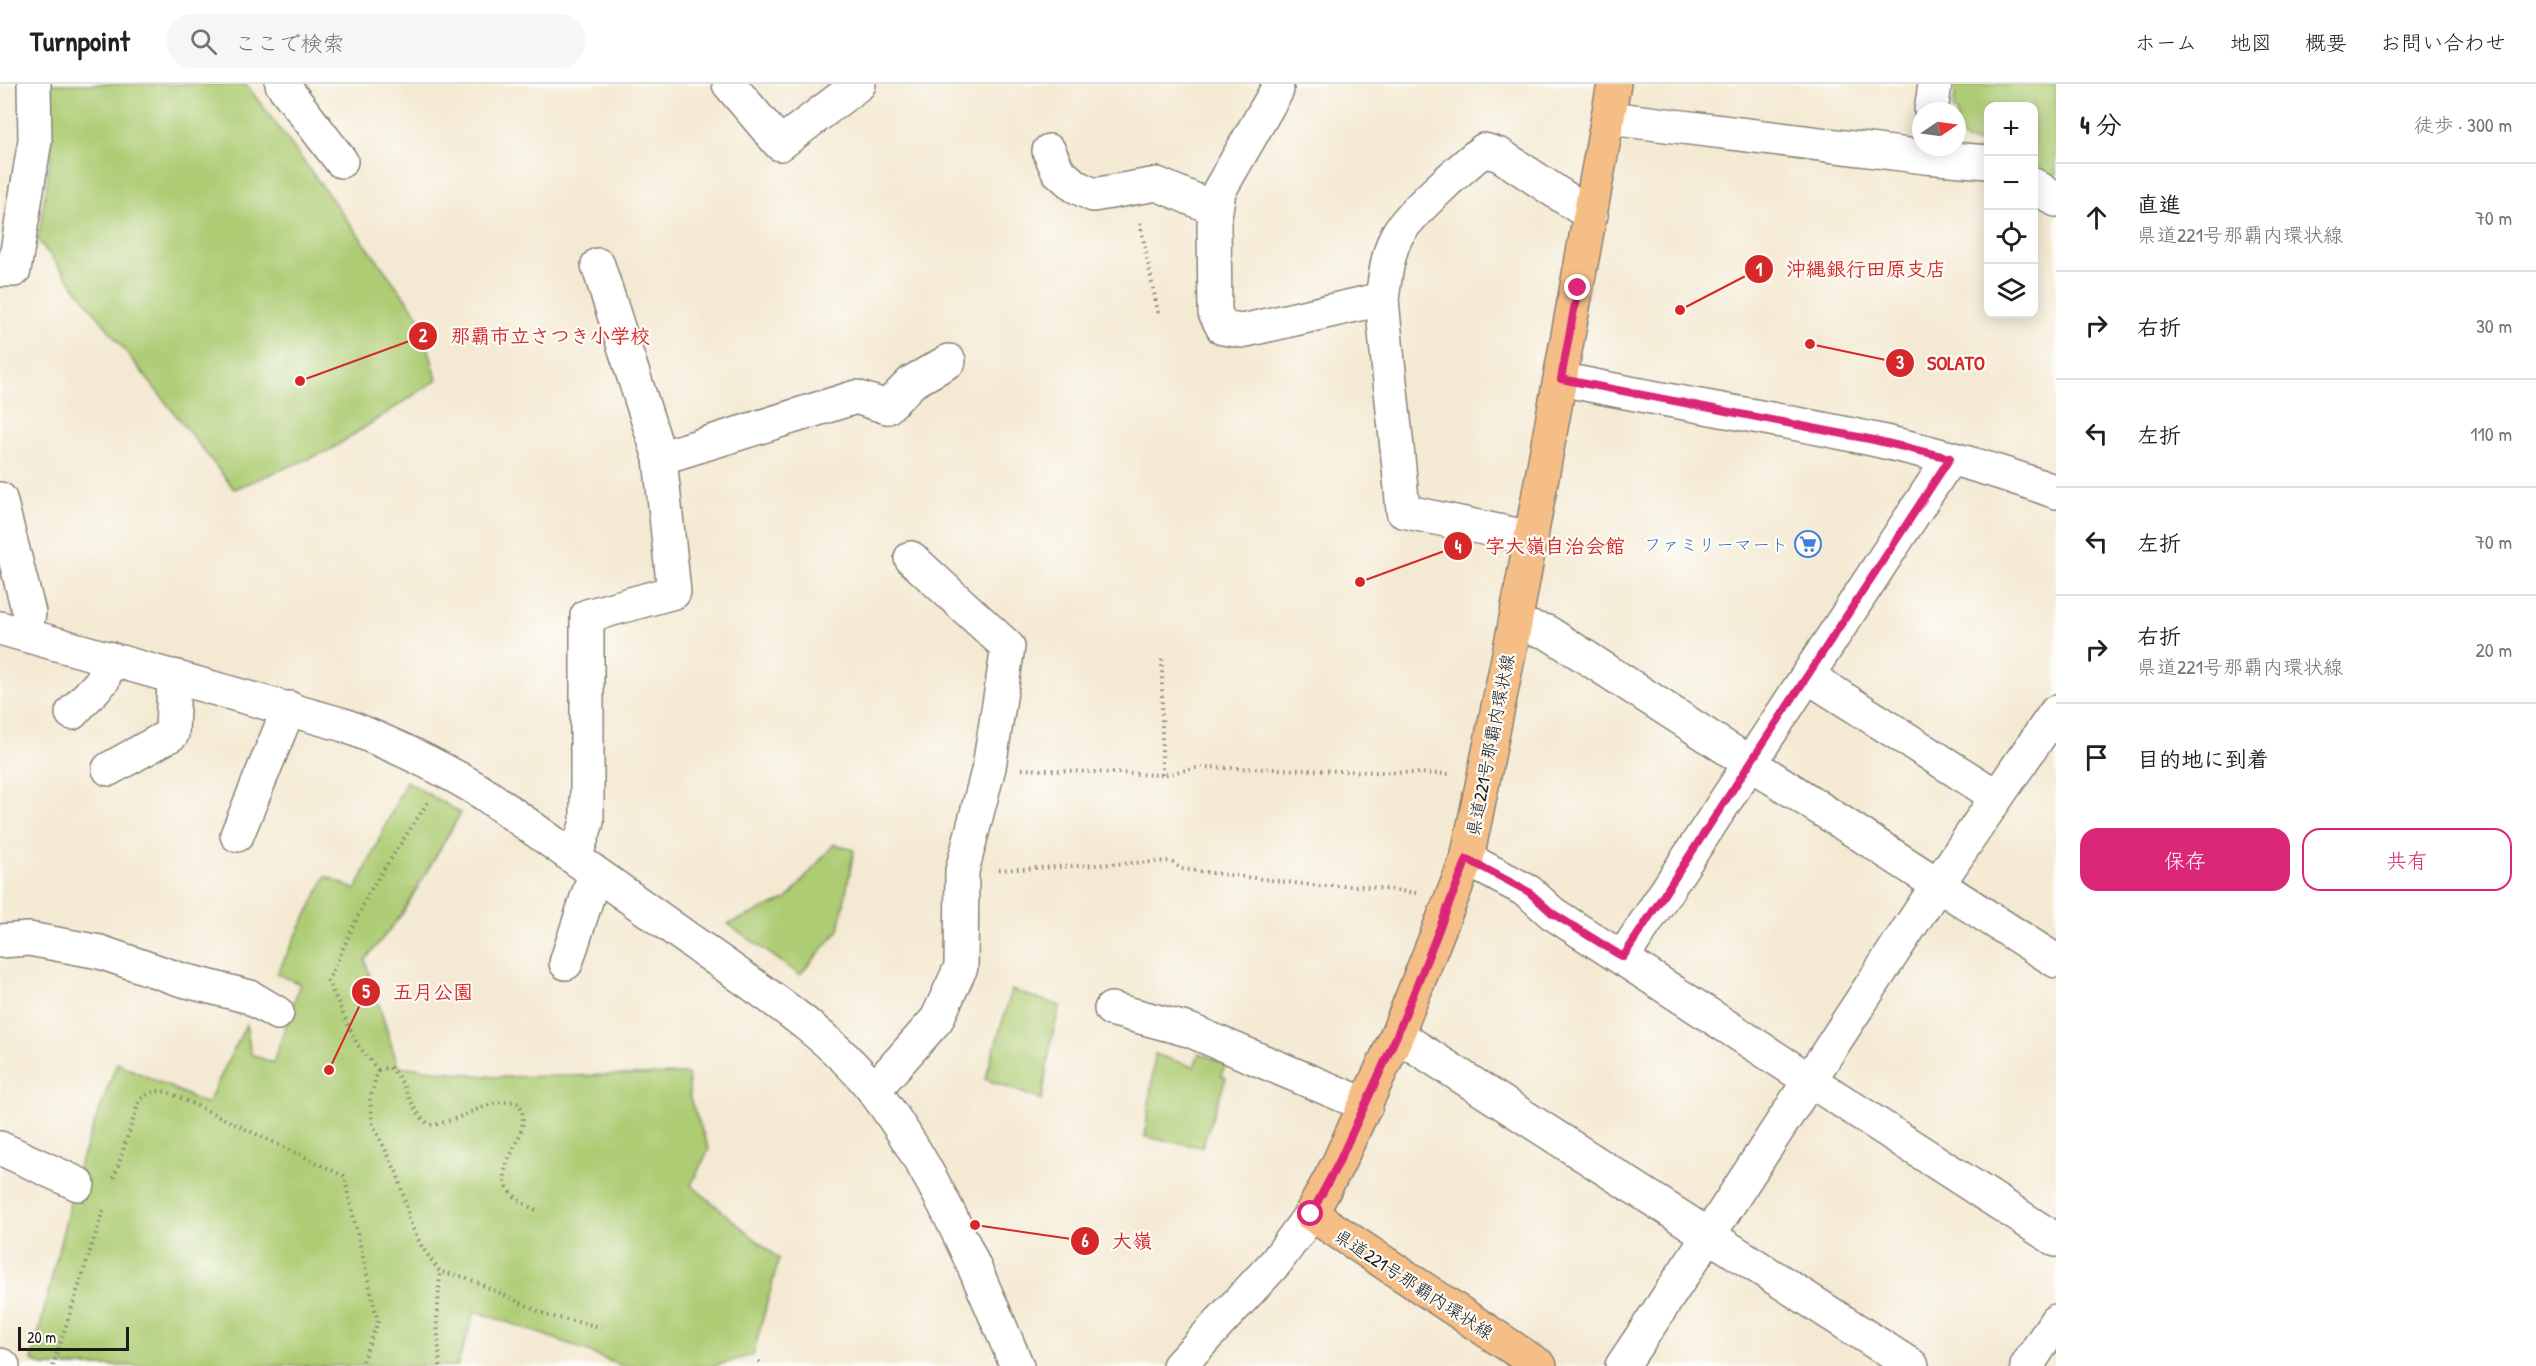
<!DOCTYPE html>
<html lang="ja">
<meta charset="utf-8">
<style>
:root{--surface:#fff;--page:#f6f6f6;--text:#202124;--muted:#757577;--line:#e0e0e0;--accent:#db2777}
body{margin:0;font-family:"Patrick Hand","Klee One",sans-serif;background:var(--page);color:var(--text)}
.controls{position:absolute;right:18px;top:18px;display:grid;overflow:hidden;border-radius:12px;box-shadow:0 3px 15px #0003}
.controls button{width:54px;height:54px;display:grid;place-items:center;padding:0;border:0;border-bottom:2px solid var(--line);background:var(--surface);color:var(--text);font:30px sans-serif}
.compass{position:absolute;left:1912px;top:18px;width:54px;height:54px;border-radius:50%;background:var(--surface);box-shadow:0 3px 15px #0003;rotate:77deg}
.scale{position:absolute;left:18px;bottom:15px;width:111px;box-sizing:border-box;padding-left:6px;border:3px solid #1c1c1c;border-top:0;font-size:16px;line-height:21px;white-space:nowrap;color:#1c1c1c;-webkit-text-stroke:4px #fdfcf7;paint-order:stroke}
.stop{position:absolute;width:18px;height:18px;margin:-14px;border:4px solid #db2777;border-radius:50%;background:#fff}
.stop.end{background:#db2777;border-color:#fff;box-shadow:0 2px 6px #0008}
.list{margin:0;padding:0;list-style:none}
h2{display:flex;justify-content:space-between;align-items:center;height:78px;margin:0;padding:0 24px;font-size:26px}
h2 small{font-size:20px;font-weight:400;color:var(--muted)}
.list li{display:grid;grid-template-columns:39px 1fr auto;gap:18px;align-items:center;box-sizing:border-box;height:108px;padding:0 24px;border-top:2px solid var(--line)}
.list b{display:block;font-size:22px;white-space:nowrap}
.list p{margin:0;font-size:20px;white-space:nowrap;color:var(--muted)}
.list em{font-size:20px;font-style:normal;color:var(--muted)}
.actions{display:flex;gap:12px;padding:18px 24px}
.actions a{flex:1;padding:14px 0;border:2px solid var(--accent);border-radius:18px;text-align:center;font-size:21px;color:var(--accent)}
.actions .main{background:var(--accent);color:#fff}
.icon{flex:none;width:33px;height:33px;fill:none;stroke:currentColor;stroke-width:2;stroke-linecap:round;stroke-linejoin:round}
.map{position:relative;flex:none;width:2056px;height:1282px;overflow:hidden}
header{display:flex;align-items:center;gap:36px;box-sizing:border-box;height:84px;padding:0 30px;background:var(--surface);border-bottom:2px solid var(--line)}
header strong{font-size:28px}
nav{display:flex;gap:33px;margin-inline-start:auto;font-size:21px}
.search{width:420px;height:54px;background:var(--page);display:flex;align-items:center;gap:15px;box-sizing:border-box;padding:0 21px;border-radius:33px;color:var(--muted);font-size:22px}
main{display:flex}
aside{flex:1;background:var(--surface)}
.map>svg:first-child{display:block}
.green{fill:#adcc73;stroke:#647448;stroke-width:1.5}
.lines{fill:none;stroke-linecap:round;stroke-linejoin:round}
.minor-casing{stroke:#888277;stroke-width:36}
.major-casing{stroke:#888277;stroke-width:36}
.path{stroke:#888277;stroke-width:4;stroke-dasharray:1.5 4.5;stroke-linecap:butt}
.minor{stroke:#fff;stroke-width:33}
.major{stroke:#f6be87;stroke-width:33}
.route{stroke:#db2777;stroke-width:8}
.labels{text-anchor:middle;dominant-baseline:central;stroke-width:4.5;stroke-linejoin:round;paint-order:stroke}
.shop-label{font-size:18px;fill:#366cbe;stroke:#fdfcf7;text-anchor:end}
.street-label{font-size:18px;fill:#1c1c1c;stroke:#fdfcf7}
.leader{fill:none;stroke:#d62828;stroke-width:2}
.callout-dot{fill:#d62828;stroke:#fdfcf7;stroke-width:2}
.mark-label{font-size:18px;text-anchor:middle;font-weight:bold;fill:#fff}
.callout-label{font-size:20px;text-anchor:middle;font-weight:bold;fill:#d62828;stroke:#fdfcf7;stroke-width:4.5;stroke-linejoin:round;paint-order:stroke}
</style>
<header>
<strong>Turnpoint</strong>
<div class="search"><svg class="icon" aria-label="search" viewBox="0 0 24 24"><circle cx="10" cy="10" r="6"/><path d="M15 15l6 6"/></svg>ここで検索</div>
<nav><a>ホーム</a><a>地図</a><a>概要</a><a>お問い合わせ</a></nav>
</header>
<main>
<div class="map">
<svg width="2056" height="1282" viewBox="0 0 2056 1282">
<rect width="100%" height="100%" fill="#fdfcf7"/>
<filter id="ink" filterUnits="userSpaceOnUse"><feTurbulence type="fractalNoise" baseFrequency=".0167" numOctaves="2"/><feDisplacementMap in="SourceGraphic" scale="12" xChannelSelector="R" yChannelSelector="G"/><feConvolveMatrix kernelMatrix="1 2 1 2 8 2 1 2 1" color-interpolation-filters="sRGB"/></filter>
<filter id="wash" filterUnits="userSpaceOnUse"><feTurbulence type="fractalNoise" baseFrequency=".008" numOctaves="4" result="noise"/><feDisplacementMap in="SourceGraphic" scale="24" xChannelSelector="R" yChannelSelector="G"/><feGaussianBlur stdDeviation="1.35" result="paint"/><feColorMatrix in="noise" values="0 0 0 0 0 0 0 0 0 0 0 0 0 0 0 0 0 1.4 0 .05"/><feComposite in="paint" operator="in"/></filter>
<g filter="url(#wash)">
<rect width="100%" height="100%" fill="#f4e9d2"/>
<g class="green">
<polygon points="51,0 246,0 421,235 437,296 330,366 234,405 38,156 51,70"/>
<polygon points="1956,0 2056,0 2056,96 2034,81 2034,22 1988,22 1988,60 1965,57 1957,45 1957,27 1953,27"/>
<polygon points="406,697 461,729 402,830 365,876 398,982 495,993 688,990 690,1015 709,1065 691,1101 779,1175 753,1271 714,1282 621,1282 567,1259 475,1227 457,1282 44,1282 32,1276 79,1081 117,979 207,1020 246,941 251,970 273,979 300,900 277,890 326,792 356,806"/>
<polygon points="834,760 854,766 839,846 800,891 728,840 787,815"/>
<polygon points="1012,906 1060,922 1051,957 1042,1016 985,995"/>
<polygon points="1199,969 1226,980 1221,991 1226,994 1202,1063 1145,1053 1155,970 1194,983"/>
</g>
</g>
<g filter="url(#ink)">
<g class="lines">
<defs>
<g id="minor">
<polyline points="282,0 341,77"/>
<polyline points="729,0 780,60 859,0"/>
<path d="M1277 6 1219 107 1214 139 1215 229 1223 244 1242 247 1382 215C1385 195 1387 170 1397 151 1409 130 1463 82 1484 66L1500 71 1591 131"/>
<polyline points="1931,27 1935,0"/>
<polyline points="1609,34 1925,73 1988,78"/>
<polyline points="1049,67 1058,87 1075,102 1093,111 1157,100 1216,125"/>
<polyline points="2034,101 2056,116"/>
<polyline points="0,186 14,186 35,56 34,0"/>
<path d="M1382 215C1388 286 1397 356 1403 427L1531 454"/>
<path d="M1561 295C1726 331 1898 348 2056 408"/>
<polyline points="660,374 856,313 887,323 912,298 949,277"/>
<polyline points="0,415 29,529 25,551"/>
<polyline points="1515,540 1547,548 2056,877"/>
<path d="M0 544 344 641C394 661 441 682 486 711 561 764 636 818 712 872 766 910 835 955 875 1008 938 1091 977 1188 1017 1282"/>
<polyline points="1809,593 1985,705 1998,710"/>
<polyline points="72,629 103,596 108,574"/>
<polyline points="109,685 172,650 174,592"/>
<polyline points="237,751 289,624"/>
<polyline points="575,774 587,738 587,532 674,508 660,374 598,181"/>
<polyline points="1467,775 1529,808 1552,829 2056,1156"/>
<polyline points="0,857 29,855 100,868 179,895 250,913 277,929"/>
<polyline points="1623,873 1950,374"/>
<polyline points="566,879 595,789"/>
<polyline points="1111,925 1189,946 1366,1021"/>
<polyline points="1397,951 1912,1282"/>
<polyline points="874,1006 937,935 961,883 962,787 989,683 1008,563 911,474"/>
<polyline points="0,1064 78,1100"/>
<polyline points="0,1281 3,1282"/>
<polyline points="1179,1282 1276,1178 1311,1130"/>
<path d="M1622 1282C1768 1065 1905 842 2056 628"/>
<polyline points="2027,1282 2056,1237"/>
</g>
<polyline id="major" points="1540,1282 1311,1130 1338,1080 1397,951 1467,775 1515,540 1614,0"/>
</defs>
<use href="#minor" class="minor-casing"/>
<use href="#major" class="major-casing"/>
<g class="path">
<polyline points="1140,139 1159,233"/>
<polyline points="1022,685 1162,691 1201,683 1449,690"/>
<polyline points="1162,691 1162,574"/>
<polyline points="999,786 1171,777 1181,785 1319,802 1361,802 1416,809"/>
<polyline points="378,986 370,1016 373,1041 397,1089 411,1140 422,1163 440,1188 465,1193 549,1232 601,1243"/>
<polyline points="378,986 357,960 328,897 369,808 428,718"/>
<path d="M378 986 389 983C409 999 408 1026 430 1041 458 1039 493 1011 519 1019 540 1060 465 1092 536 1126"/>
<path d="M114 1094 139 1018C147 1008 156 1006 168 1008L344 1092 378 1238 360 1282"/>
<polyline points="759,1277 762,1282"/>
<polyline points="53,1282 104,1124"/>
<polyline points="440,1282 437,1238 440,1188"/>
</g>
<use href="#minor" class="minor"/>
<use href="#major" class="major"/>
</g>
</g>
<g class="lines" filter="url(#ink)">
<polyline class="route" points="1311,1130 1338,1080 1397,951 1467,775 1529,808 1552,829 1623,873 1950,374 1874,356 1561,295 1578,204"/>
</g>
<defs>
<symbol id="supermarket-ring" viewBox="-11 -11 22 22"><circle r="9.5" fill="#fdfcf7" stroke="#3f7fe0" stroke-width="1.5"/><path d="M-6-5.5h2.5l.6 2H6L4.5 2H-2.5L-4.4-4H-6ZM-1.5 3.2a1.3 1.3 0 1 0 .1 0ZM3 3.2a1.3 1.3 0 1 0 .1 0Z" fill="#3f7fe0"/></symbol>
</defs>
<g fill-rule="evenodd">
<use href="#supermarket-ring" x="1793" y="445" width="30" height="30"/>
</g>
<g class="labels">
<g class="shop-label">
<text x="1788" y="460">ファミリーマート</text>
</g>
<g class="street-label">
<text transform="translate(1490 661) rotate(-79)">県道221号那覇内環状線</text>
<text transform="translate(1414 1200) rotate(33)">県道221号那覇内環状線</text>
</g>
</g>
<path class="leader" d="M1680 226L1759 185M300 297L423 252M1810 260L1900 279M1360 498L1458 462M329 986L366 908M975 1141L1085 1157"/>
<g class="callout-dot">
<circle cx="1680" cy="226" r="6"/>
<circle cx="300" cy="297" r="6"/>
<circle cx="1810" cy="260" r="6"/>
<circle cx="1360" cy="498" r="6"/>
<circle cx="329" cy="986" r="6"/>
<circle cx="975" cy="1141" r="6"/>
<circle cx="1759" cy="185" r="15"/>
<circle cx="423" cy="252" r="15"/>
<circle cx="1900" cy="279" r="15"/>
<circle cx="1458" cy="462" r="15"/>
<circle cx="366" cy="908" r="15"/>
<circle cx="1085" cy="1157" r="15"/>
</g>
<g class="mark-label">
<text x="1759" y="192">1</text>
<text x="423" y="258">2</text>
<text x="1900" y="285">3</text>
<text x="1458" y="469">4</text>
<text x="366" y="914">5</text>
<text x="1085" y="1163">6</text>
</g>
<g class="callout-label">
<text x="1866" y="192">沖縄銀行田原支店</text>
<text x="550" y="259">那覇市立さつき小学校</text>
<text x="1956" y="286">SOLATO</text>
<text x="1555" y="469">字大嶺自治会館</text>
<text x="433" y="915">五月公園</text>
<text x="1132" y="1164">大嶺</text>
</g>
</svg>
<div class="controls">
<button>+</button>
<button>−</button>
<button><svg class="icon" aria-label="locate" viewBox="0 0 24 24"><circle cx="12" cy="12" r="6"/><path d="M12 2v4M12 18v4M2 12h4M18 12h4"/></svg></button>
<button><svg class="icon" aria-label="layers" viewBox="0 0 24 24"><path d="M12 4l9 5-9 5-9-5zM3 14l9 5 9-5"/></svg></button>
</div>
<svg class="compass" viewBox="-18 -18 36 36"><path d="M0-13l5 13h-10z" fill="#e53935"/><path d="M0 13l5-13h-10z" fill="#757577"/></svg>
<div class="scale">20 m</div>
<div class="stop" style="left:1311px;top:1130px"></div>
<div class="stop end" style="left:1578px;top:204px"></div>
</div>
<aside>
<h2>4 分<small>徒歩 · 300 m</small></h2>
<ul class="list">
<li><svg class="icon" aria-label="ahead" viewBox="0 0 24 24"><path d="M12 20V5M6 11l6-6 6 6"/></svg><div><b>直進</b><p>県道221号那覇内環状線</p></div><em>70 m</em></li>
<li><svg class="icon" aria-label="right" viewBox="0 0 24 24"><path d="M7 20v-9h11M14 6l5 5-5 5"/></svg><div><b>右折</b></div><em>30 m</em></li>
<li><svg class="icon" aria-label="left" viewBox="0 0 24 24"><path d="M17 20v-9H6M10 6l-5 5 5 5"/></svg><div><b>左折</b></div><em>110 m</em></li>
<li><svg class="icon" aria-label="left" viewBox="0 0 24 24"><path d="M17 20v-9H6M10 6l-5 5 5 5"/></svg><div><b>左折</b></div><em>70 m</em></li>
<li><svg class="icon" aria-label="right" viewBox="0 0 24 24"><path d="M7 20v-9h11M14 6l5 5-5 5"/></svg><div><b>右折</b><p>県道221号那覇内環状線</p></div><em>20 m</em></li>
<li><svg class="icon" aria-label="arrive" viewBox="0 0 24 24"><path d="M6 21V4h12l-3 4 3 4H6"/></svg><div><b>目的地に到着</b></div></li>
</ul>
<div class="actions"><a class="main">保存</a><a>共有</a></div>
</aside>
</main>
